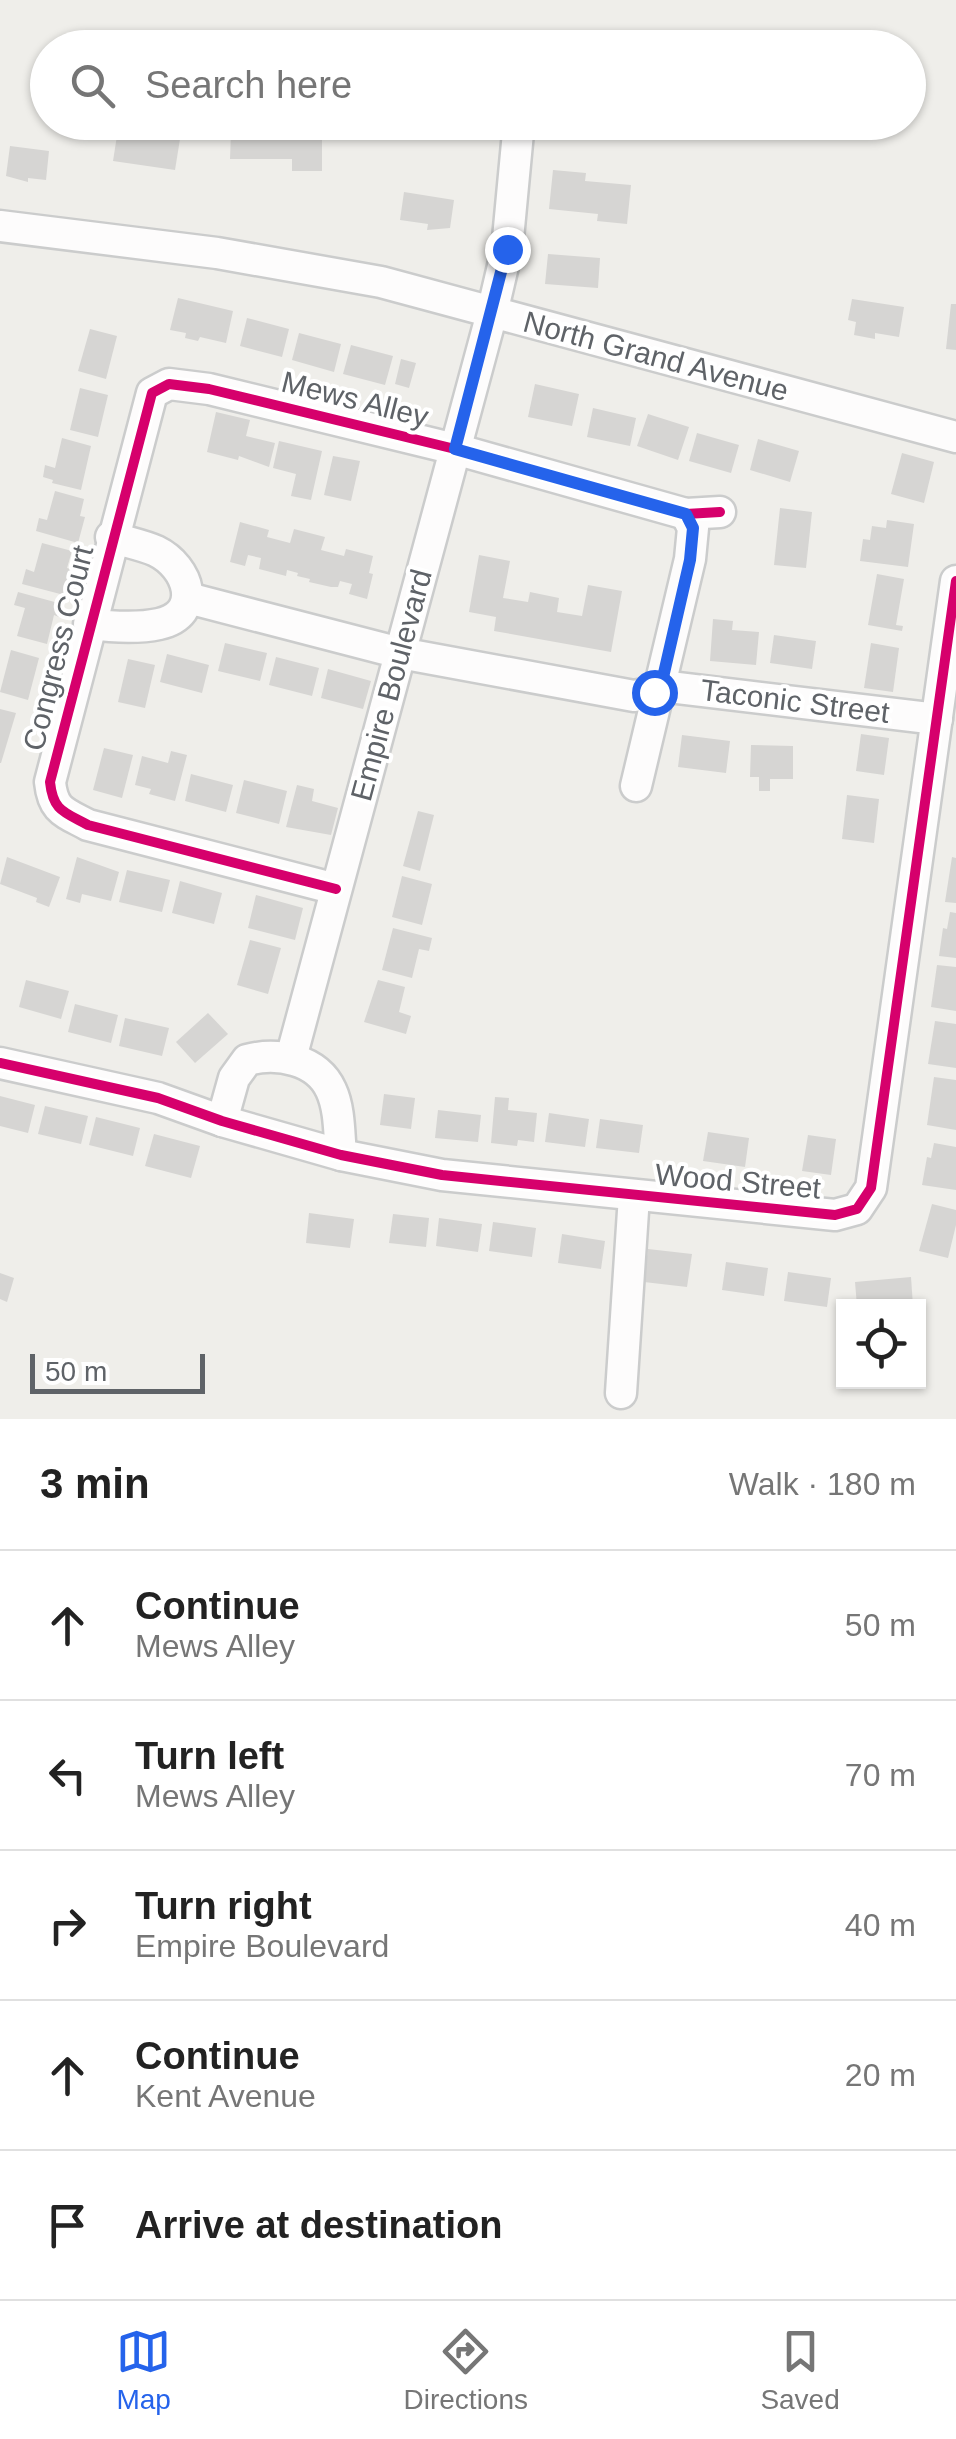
<!DOCTYPE html>
<meta charset="utf-8">
<style>
:root{--surface:#fff;--page:#f6f6f6;--text:#222;--muted:#767676;--line:#e0e0e0;--accent:#2563eb}
body{margin:0;font-family:Arial,sans-serif;background:var(--page);color:var(--text)}
.controls{position:absolute;right:30px;bottom:30px;display:grid;overflow:hidden;border-radius:0px;box-shadow:0 2px 8px #0004}
.controls button{width:90px;height:90px;display:grid;place-items:center;padding:0;border:0;border-bottom:2px solid var(--line);background:var(--surface);color:var(--text);font:50px sans-serif}
.scale{position:absolute;left:30px;bottom:25px;width:175px;box-sizing:border-box;padding-left:10px;border:5px solid #5f6368;border-top:0;font-size:28px;line-height:35px;white-space:nowrap;color:#5f6368;-webkit-text-stroke:8px #fff;paint-order:stroke}
.stop{position:absolute;width:30px;height:30px;margin:-22px;border:8px solid #2563eb;border-radius:50%;background:#fff}
.stop.end{background:#2563eb;border-color:#fff;box-shadow:0 2px 10px #0008}
.list{margin:0;padding:0;list-style:none}
h2{display:flex;justify-content:space-between;align-items:center;height:130px;margin:0;padding:0 40px;font-size:42px}
h2 small{font-size:32px;font-weight:400;color:var(--muted)}
.list li{display:grid;grid-template-columns:65px 1fr auto;gap:30px;align-items:center;box-sizing:border-box;height:150px;padding:0 40px;border-top:2px solid var(--line)}
.list b{display:block;font-size:38px;white-space:nowrap}
.list p{margin:0;font-size:32px;white-space:nowrap;color:var(--muted)}
.list em{font-size:32px;font-style:normal;color:var(--muted)}
.icon{flex:none;width:55px;height:55px;fill:none;stroke:currentColor;stroke-width:2;stroke-linecap:round;stroke-linejoin:round}
.map{position:relative;flex:none;width:956px;height:1419px;overflow:hidden}
.search{position:absolute;background:var(--surface);box-shadow:0 2px 8px #0004;left:30px;right:30px;top:30px;height:110px;display:flex;align-items:center;gap:25px;box-sizing:border-box;padding:0 35px;border-radius:55px;color:var(--muted);font-size:38px}
.sheet{height:880px;background:var(--surface)}
nav{display:flex;justify-content:space-around;align-items:center;box-sizing:border-box;height:140px;border-top:2px solid var(--line);background:var(--surface);font-size:28px;color:var(--muted)}
nav a{display:grid;justify-items:center;gap:5px}
nav .on{color:var(--accent)}
.map>svg:first-child{display:block}
.building{fill:#d6d5d3}
.lines{fill:none;stroke-linecap:round;stroke-linejoin:round}
.minor-casing{stroke:#cbcccc;stroke-width:35}
.minor{stroke:#fdfcfc;stroke-width:30}
.cycleway-casing{stroke:#fff;stroke-width:16}
.cycleway{stroke:#d6006c;stroke-width:10}
.route{stroke:#2563eb;stroke-width:12}
.labels{text-anchor:middle;dominant-baseline:central;stroke-width:8;stroke-linejoin:round;paint-order:stroke}
.street-label{font-size:30px;fill:#5f6368;stroke:#fff}
</style>
<div class="map">
<svg width="956" height="1419" viewBox="0 0 956 1419">
<rect width="100%" height="100%" fill="#efeeea"/>
<g class="building">
<polygon points="118,129 180,139 175,170 113,161"/>
<polygon points="231,132 293,132 292,139 322,139 322,171 292,171 292,159 230,159"/>
<polygon points="10,146 49,151 46,180 28,178 28,182 6,176"/>
<polygon points="553,170 586,173 585,181 631,185 627,224 597,221 598,214 549,209"/>
<polygon points="404,192 454,200 450,228 427,230 428,224 400,220"/>
<polygon points="548,254 600,258 598,288 545,284"/>
<polygon points="178,298 233,311 226,343 200,337 198,341 185,338 186,333 170,330"/>
<polygon points="852,299 904,307 899,337 875,333 875,339 854,335 856,322 848,320"/>
<polygon points="951,304 956,304 956,350 946,349"/>
<polygon points="247,318 289,329 282,357 240,346"/>
<polygon points="90,329 117,336 106,379 78,371"/>
<polygon points="299,333 341,344 334,372 292,360"/>
<polygon points="351,345 393,356 385,385 343,374"/>
<polygon points="401,359 416,363 409,388 395,384"/>
<polygon points="535,384 579,394 572,426 528,417"/>
<polygon points="80,388 108,395 98,437 70,430"/>
<polygon points="593,408 636,418 630,446 587,437"/>
<polygon points="216,412 250,420 246,436 275,443 269,467 239,456 238,460 207,452"/>
<polygon points="648,414 689,427 678,460 637,446"/>
<polygon points="697,433 739,445 731,473 689,461"/>
<polygon points="62,438 91,446 81,490 52,483 53,480 43,477 45,465 55,468"/>
<polygon points="758,439 799,451 790,482 750,470"/>
<polygon points="279,441 322,451 311,500 291,496 296,474 273,468"/>
<polygon points="902,453 934,462 924,503 891,494"/>
<polygon points="333,456 360,461 351,501 324,495"/>
<polygon points="55,491 84,499 80,516 85,517 78,543 36,531 39,518 47,520"/>
<polygon points="780,508 812,512 806,568 774,565"/>
<polygon points="887,520 914,524 908,567 860,561 863,539 870,540 872,526 886,528"/>
<polygon points="240,522 269,530 267,537 290,543 294,529 325,537 321,550 344,556 346,549 373,556 369,573 373,574 367,599 349,594 352,584 340,581 338,587 331,587 309,582 310,579 297,576 298,573 287,570 286,576 259,569 261,558 248,555 245,566 230,562"/>
<polygon points="42,543 72,551 67,568 71,569 64,595 22,584 26,569 34,572"/>
<polygon points="479,555 510,561 503,598 528,602 530,592 559,598 557,612 582,616 588,585 622,591 611,652 494,631 496,617 469,612"/>
<polygon points="877,574 904,579 896,625 903,626 902,631 868,625"/>
<polygon points="18,592 62,604 59,617 54,615 47,644 17,636 25,608 14,605"/>
<polygon points="713,619 733,621 732,630 759,632 756,665 710,661"/>
<polygon points="774,635 816,641 812,669 770,663"/>
<polygon points="225,643 267,653 260,681 218,671"/>
<polygon points="871,643 899,648 893,692 864,688"/>
<polygon points="11,650 39,658 28,700 0,692"/>
<polygon points="167,654 209,665 202,693 160,682"/>
<polygon points="276,657 319,668 312,696 269,685"/>
<polygon points="128,659 155,665 145,708 118,702"/>
<polygon points="328,669 371,681 363,709 321,698"/>
<polygon points="0,709 16,713 1,763 0,763"/>
<polygon points="861,734 889,738 884,775 856,771"/>
<polygon points="682,735 730,741 726,773 678,767"/>
<polygon points="751,745 793,746 793,779 770,779 770,791 759,791 759,777 750,777"/>
<polygon points="104,748 133,755 122,798 93,790"/>
<polygon points="171,751 187,755 175,801 149,794 151,789 135,785 142,756 168,763"/>
<polygon points="191,774 233,785 226,812 185,801"/>
<polygon points="244,780 287,791 279,824 236,813"/>
<polygon points="297,785 314,789 312,801 338,808 331,835 286,827"/>
<polygon points="847,795 879,799 874,843 842,839"/>
<polygon points="418,811 434,815 420,871 403,866"/>
<polygon points="7,857 60,877 49,907 36,902 37,898 0,884"/>
<polygon points="77,857 119,872 111,901 82,894 80,903 66,899"/>
<polygon points="952,857 956,858 956,903 945,902"/>
<polygon points="127,870 170,880 162,912 119,902"/>
<polygon points="402,876 432,884 422,925 392,917"/>
<polygon points="180,881 222,893 214,924 172,913"/>
<polygon points="256,895 303,908 295,940 248,928"/>
<polygon points="950,912 956,913 956,958 939,956 943,928 947,929"/>
<polygon points="393,928 432,938 429,951 419,949 412,978 382,970"/>
<polygon points="250,940 281,948 268,994 237,985"/>
<polygon points="937,965 956,967 956,1011 931,1007"/>
<polygon points="26,980 69,991 61,1019 19,1007"/>
<polygon points="378,980 405,987 399,1012 411,1016 406,1034 364,1022"/>
<polygon points="75,1004 118,1015 111,1043 68,1032"/>
<polygon points="208,1013 228,1034 195,1063 176,1042"/>
<polygon points="125,1018 169,1028 162,1056 119,1046"/>
<polygon points="935,1021 956,1024 956,1068 928,1064"/>
<polygon points="934,1077 956,1080 956,1130 927,1125"/>
<polygon points="384,1094 415,1098 411,1129 380,1125"/>
<polygon points="0,1096 35,1105 28,1133 0,1126"/>
<polygon points="495,1097 509,1098 508,1110 537,1113 534,1142 518,1140 517,1146 491,1143"/>
<polygon points="45,1106 88,1116 81,1144 38,1134"/>
<polygon points="438,1110 481,1115 478,1142 435,1138"/>
<polygon points="549,1113 589,1119 585,1147 545,1142"/>
<polygon points="96,1117 140,1128 133,1156 89,1145"/>
<polygon points="600,1119 643,1125 639,1153 596,1148"/>
<polygon points="708,1132 749,1138 745,1167 703,1161"/>
<polygon points="154,1134 200,1146 191,1178 145,1166"/>
<polygon points="808,1135 836,1139 831,1175 802,1171"/>
<polygon points="934,1143 956,1147 956,1190 922,1185 927,1157 931,1158"/>
<polygon points="932,1204 956,1210 956,1225 948,1258 919,1251"/>
<polygon points="309,1213 354,1219 350,1248 306,1243"/>
<polygon points="393,1214 429,1218 426,1247 389,1243"/>
<polygon points="439,1218 482,1224 478,1252 436,1246"/>
<polygon points="493,1222 536,1228 532,1257 489,1251"/>
<polygon points="562,1234 605,1241 601,1269 558,1263"/>
<polygon points="648,1249 692,1254 687,1287 644,1282"/>
<polygon points="726,1262 768,1268 764,1296 722,1290"/>
<polygon points="788,1272 831,1278 827,1307 784,1301"/>
<polygon points="0,1273 14,1278 7,1302 0,1299"/>
<polygon points="911,1277 913,1306 857,1306 855,1282"/>
</g>
<g class="lines">
<defs>
<g id="minor">
<polyline points="0,226 217,253 381,282 956,437"/>
<polyline points="188,598 400,653 634,696 654,692 661,686 937,719"/>
<path d="M89 624C112 627 136 629 159 624 204 614 189 567 156 551 143 545 126 542 111 537"/>
<polyline points="636,786 690,559 693,528 686,514"/>
<path d="M336 889 88 825C64 812 53 811 50 782L152 393 169 384 209 389 455 449 686 514 720 512"/>
<polyline points="291,1058 492,313 507,249 519,122"/>
<polyline points="0,1063 158,1098 222,1121 341,1155 442,1175 835,1215 857,1209 871,1188 956,581"/>
<path d="M222 1121 234 1078 247 1060C277 1052 317 1059 331 1090 340 1109 339 1135 341 1155"/>
<polyline points="621,1393 634,1196"/>
</g>
</defs>
<use href="#minor" class="minor-casing"/>
<use href="#minor" class="minor"/>
<defs>
<g id="cycleway">
<path d="M336 889 88 825C64 812 53 811 50 782L152 393 169 384 209 389 455 449 686 514 720 512"/>
<polyline points="0,1063 158,1098 222,1121 341,1155 442,1175 835,1215 857,1209 871,1188 956,581"/>
</g>
</defs>
<use href="#cycleway" class="cycleway-casing"/>
<use href="#cycleway" class="cycleway"/>
</g>
<g class="lines">
<polyline class="route" points="507,249 455,449 686,514 693,528 690,560 661,686 654,692"/>
</g>
<g class="labels">
<g class="street-label">
<text transform="translate(656 356) rotate(15)">North Grand Avenue</text>
<text transform="translate(355 399) rotate(14)">Mews Alley</text>
<text transform="translate(58 648) rotate(-76)">Congress Court</text>
<text transform="translate(391 685) rotate(-75)">Empire Boulevard</text>
<text transform="translate(795 701) rotate(7)">Taconic Street</text>
<text transform="translate(738 1181) rotate(5)">Wood Street</text>
</g>
</g>
</svg>
<div class="controls">
<button><svg class="icon" aria-label="locate" viewBox="0 0 24 24"><circle cx="12" cy="12" r="6"/><path d="M12 2v4M12 18v4M2 12h4M18 12h4"/></svg></button>
</div>
<div class="scale">50 m</div>
<div class="stop" style="left:654px;top:692px"></div>
<div class="stop end" style="left:507px;top:249px"></div>
<div class="search"><svg class="icon" aria-label="search" viewBox="0 0 24 24"><circle cx="10" cy="10" r="6"/><path d="M15 15l6 6"/></svg>Search here</div>
</div>
<section class="sheet">
<h2>3 min<small>Walk · 180 m</small></h2>
<ul class="list">
<li><svg class="icon" aria-label="ahead" viewBox="0 0 24 24"><path d="M12 20V5M6 11l6-6 6 6"/></svg><div><b>Continue</b><p>Mews Alley</p></div><em>50 m</em></li>
<li><svg class="icon" aria-label="left" viewBox="0 0 24 24"><path d="M17 20v-9H6M10 6l-5 5 5 5"/></svg><div><b>Turn left</b><p>Mews Alley</p></div><em>70 m</em></li>
<li><svg class="icon" aria-label="right" viewBox="0 0 24 24"><path d="M7 20v-9h11M14 6l5 5-5 5"/></svg><div><b>Turn right</b><p>Empire Boulevard</p></div><em>40 m</em></li>
<li><svg class="icon" aria-label="ahead" viewBox="0 0 24 24"><path d="M12 20V5M6 11l6-6 6 6"/></svg><div><b>Continue</b><p>Kent Avenue</p></div><em>20 m</em></li>
<li><svg class="icon" aria-label="arrive" viewBox="0 0 24 24"><path d="M6 21V4h12l-3 4 3 4H6"/></svg><div><b>Arrive at destination</b></div></li>
</ul>
</section>
<nav>
<a class="on"><svg class="icon" aria-label="map" viewBox="0 0 24 24"><path d="M3 6l6-2 6 2 6-2v14l-6 2-6-2-6 2zM9 4v14M15 6v14"/></svg>Map</a>
<a><svg class="icon" aria-label="directions" viewBox="0 0 24 24"><path d="M12 3l9 9-9 9-9-9zM9 14v-3h6M13 9l2 2-2 2"/></svg>Directions</a>
<a><svg class="icon" aria-label="saved" viewBox="0 0 24 24"><path d="M7 4h10v16l-5-4-5 4z"/></svg>Saved</a>
</nav>
